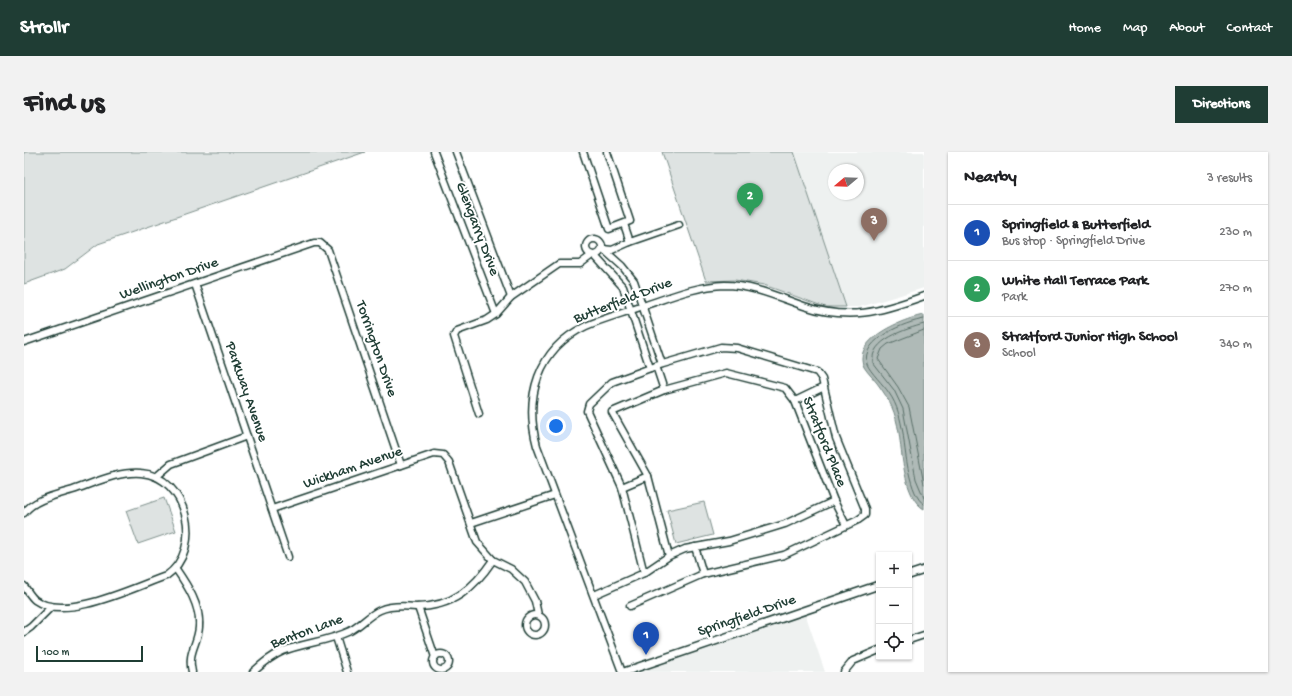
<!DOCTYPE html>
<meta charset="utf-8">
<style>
:root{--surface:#fff;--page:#f2f2f2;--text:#202124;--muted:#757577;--line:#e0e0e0;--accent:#1f3d34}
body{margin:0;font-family:"Gochi Hand",sans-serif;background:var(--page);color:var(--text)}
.controls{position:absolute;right:12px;bottom:12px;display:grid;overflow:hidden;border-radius:0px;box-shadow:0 1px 3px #0004}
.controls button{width:36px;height:36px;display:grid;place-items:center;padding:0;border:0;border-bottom:1px solid var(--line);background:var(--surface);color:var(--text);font:20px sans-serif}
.compass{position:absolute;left:804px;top:12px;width:36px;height:36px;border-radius:50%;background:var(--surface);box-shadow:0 1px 3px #0004;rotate:251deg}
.scale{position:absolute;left:12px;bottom:10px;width:107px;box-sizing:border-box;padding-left:4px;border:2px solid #1f3d34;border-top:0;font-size:11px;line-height:14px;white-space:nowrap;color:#1f3d34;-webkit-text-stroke:3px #fff;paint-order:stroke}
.you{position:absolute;left:532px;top:274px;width:14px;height:14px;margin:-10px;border:3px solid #fff;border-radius:50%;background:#1a73e8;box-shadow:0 0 0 6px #1a73e833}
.badge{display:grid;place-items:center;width:26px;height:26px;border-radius:50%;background:var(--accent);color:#fff;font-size:13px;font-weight:700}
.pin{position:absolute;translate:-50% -33px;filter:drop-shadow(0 1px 2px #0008)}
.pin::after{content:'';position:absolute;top:21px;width:14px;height:12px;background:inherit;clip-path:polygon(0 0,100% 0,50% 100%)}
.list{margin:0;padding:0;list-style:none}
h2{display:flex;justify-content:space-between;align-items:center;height:52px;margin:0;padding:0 16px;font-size:17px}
h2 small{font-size:13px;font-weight:400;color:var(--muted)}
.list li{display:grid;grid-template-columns:26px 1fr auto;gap:12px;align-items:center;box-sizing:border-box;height:56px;padding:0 16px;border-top:1px solid var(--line)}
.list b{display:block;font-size:15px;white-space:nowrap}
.list p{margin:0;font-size:13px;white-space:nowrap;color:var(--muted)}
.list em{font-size:13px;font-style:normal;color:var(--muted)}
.icon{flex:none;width:22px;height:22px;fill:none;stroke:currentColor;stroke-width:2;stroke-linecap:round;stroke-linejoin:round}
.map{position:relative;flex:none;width:900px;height:520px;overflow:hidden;border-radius:0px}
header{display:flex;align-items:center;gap:24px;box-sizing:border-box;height:56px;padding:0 20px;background:var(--accent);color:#fff}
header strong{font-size:19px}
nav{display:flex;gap:22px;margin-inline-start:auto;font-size:14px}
.intro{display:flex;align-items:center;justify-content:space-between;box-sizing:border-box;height:96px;padding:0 24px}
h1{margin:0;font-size:28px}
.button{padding:10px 18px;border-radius:0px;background:var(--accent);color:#fff;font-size:14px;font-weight:700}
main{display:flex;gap:24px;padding:0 24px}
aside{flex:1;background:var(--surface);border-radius:0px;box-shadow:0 1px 3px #0004}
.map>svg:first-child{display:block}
.built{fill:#eef1f0;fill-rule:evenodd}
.green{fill:#dee3e2;stroke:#7e908b}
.water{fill:#afbab7;stroke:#758883}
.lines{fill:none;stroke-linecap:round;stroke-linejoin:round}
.shore{stroke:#596f68;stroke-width:1}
.minor-casing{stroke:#1f3d34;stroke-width:9}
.tertiary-casing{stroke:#1f3d34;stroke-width:10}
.minor{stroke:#fff;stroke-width:6}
.tertiary{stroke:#fff;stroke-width:7}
.labels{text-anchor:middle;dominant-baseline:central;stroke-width:4;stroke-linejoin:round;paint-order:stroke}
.street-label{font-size:15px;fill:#1f3d34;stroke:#fff}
</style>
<header>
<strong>Strollr</strong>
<nav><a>Home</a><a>Map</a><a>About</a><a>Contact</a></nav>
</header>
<div class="intro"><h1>Find us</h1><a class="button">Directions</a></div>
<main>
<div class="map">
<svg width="900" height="520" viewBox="0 0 900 520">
<rect width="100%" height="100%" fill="#fff"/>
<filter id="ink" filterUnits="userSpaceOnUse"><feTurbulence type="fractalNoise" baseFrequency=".025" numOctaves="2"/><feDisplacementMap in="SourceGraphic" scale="8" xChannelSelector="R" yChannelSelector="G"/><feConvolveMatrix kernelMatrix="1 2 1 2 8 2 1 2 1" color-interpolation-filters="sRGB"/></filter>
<g filter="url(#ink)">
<g class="built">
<path d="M770 0H900V136L836 155H822ZM810 18H834V42H810Z"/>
<polygon points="781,461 801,520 607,520"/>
</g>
<g class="green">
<polygon points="0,0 341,0 74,92 41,117 0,132"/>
<polygon points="638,0 770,0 822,155 801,155 740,133 711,128 682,129"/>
<polygon points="140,346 152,379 114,392 102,359"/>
<polygon points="680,350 689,383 652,392 643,358"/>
</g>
<path class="water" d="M900 163V357C880 346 878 301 875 281 871 259 867 250 853 231 849 226 843 220 840 215 827 187 881 166 900 163Z"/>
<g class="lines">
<g class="shore">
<path d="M900 167C882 170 836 187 843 212 846 220 860 233 865 241 874 254 876 266 879 281 881 297 885 344 900 352"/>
<path d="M900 172C882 177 845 188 849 211L870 238 879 257 892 327 900 346"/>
<polyline points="900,178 864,192 858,197 854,207 874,235 885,255 900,332"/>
</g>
<defs>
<g id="minor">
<polyline points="410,0 472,162"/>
<polyline points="432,0 487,145"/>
<polyline points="559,0 585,77 606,69 583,0"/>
<polyline points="600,72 606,90"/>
<circle cx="570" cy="95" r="8"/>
<polyline points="579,97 598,114 610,129 638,212"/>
<polyline points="579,97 588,98 606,90 655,73"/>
<polyline points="571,104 599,135 626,216"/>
<polyline points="171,132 264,405"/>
<polyline points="0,190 290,91 296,91 304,98 377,313"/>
<polyline points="632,214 640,238"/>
<polyline points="771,249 800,235"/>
<polyline points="455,262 430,184 433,179 463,168 472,162 487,145 535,112 556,112 568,103"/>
<polyline points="132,325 147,312 223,284"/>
<polyline points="598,335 624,324"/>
<polyline points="810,349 822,373"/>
<polyline points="248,357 410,302 419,303 425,310 453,390 469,408 487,417 501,430 511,449 514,463"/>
<path d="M0 361C10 347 33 343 49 338 70 331 95 319 117 321 163 324 181 397 142 424 110 435 41 470 11 448 7 445 3 438 0 434"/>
<polyline points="447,371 531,343"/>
<path d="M152 417C163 433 177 454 175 475 174 492 163 500 168 520"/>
<polyline points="620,421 598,335 563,259 565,252 588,230 632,214 697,195 713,196 793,220 798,227 812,286 841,357 841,363 834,368 760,403 679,422 671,395"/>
<polyline points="570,443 620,421 645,404 661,397 705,389 761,372 810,349 771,249 761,236 702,221 640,238 588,260 624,324 645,404"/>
<polyline points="606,454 679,422"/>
<polyline points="394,455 411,505"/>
<circle cx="511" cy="473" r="10"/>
<polyline points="0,480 7,475 26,456"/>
<polyline points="312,485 323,520"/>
<polyline points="885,488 900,483"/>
<circle cx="417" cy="510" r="8"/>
<path d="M229 520C238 512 247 504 259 499 281 491 305 489 326 479 337 473 345 463 356 458 367 453 381 454 392 455 429 455 450 436 469 408"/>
<path d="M598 520 513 294C500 246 513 197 562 174 580 166 600 161 619 154 646 145 672 134 701 133 728 133 754 145 780 154 825 169 856 160 900 144"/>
<polyline points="820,520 829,509 855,498"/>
</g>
<g id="tertiary">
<polyline points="885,423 900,418"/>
<polyline points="600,520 855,433"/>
</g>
</defs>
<use href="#minor" class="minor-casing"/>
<use href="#tertiary" class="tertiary-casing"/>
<use href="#minor" class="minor"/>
<use href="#tertiary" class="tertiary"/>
</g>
</g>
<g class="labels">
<g class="street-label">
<text transform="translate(453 77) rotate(69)">Glengarry Drive</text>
<text transform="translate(145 127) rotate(-19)">Wellington Drive</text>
<text transform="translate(599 149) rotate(-21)">Butterfield Drive</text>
<text transform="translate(352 197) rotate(71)">Torrington Drive</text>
<text transform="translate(222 240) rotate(71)">Parkway Avenue</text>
<text transform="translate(800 290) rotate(68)">Stratford Place</text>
<text transform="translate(329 316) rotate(-19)">Wickham Avenue</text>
<text transform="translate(723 464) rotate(-19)">Springfield Drive</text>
<text transform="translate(283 480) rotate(-20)">Benton Lane</text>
</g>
</g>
</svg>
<div class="controls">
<button>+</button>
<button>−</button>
<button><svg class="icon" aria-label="locate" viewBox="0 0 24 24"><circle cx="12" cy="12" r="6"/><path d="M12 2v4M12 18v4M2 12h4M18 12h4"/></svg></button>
</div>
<svg class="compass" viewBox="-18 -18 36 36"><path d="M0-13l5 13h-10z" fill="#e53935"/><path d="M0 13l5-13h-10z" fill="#757577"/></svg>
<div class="scale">100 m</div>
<div class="you"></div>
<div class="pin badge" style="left:622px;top:503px;background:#1a4fb4">1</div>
<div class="pin badge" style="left:726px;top:64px;background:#2e9e5b">2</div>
<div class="pin badge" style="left:850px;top:89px;background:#8d6e63">3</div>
</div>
<aside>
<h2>Nearby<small>3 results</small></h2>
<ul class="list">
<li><span class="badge" style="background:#1a4fb4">1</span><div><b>Springfield &amp; Butterfield</b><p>Bus stop · Springfield Drive</p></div><em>230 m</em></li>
<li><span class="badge" style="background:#2e9e5b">2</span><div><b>White Hall Terrace Park</b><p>Park</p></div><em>270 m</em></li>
<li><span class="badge" style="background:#8d6e63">3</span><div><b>Stratford Junior High School</b><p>School</p></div><em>340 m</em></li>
</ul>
</aside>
</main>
